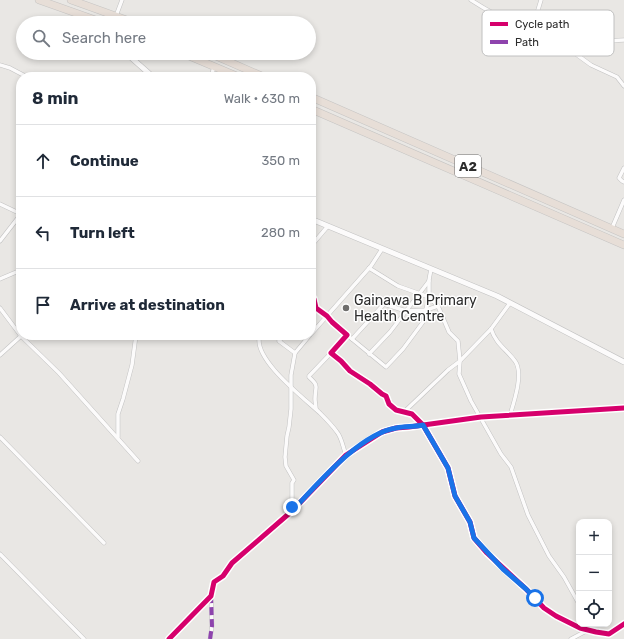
<!DOCTYPE html>
<meta charset="utf-8">
<style>
:root{--surface:#fff;--page:#f6f6f7;--text:#1f2937;--muted:#747a83;--line:#e0e1e3}
body{margin:0;font-family:Rubik,sans-serif;background:var(--page);color:var(--text)}
.controls{position:absolute;right:12px;bottom:12px;display:grid;overflow:hidden;border-radius:8px;box-shadow:0 2px 6px #0003}
.controls button{width:36px;height:36px;display:grid;place-items:center;padding:0;border:0;border-bottom:1px solid var(--line);background:var(--surface);color:var(--text);font:20px sans-serif}
.stop{position:absolute;width:12px;height:12px;margin:-9px;border:3px solid #1a73e8;border-radius:50%;background:#fff}
.stop.end{background:#1a73e8;border-color:#fff;box-shadow:0 1px 4px #0008}
.list{margin:0;padding:0;list-style:none}
h2{display:flex;justify-content:space-between;align-items:center;height:52px;margin:0;padding:0 16px;font-size:17px}
h2 small{font-size:13px;font-weight:400;color:var(--muted)}
.list li{display:grid;grid-template-columns:26px 1fr auto;gap:12px;align-items:center;box-sizing:border-box;height:72px;padding:0 16px;border-top:1px solid var(--line)}
.list b{display:block;font-size:15px;white-space:nowrap}
.list em{font-size:13px;font-style:normal;color:var(--muted)}
.icon{flex:none;width:22px;height:22px;fill:none;stroke:currentColor;stroke-width:2;stroke-linecap:round;stroke-linejoin:round}
.map{position:relative;flex:none;width:624px;height:639px;overflow:hidden}
.search{position:absolute;background:var(--surface);box-shadow:0 2px 6px #0003;left:16px;top:16px;width:300px;height:44px;display:flex;align-items:center;gap:10px;box-sizing:border-box;padding:0 14px;border-radius:22px;color:var(--muted);font-size:15px}
.panel{position:absolute;background:var(--surface);box-shadow:0 2px 6px #0003;left:16px;top:72px;width:300px;height:268px;border-radius:16px}
.map>svg:first-child{display:block}
.lines{fill:none;stroke-linecap:round;stroke-linejoin:round}
.street-casing{stroke:#c2c2c2;stroke-width:4.5}
.secondary-casing{stroke:#c2c2c2;stroke-width:6}
.highway-casing{stroke:#c5c4c3;stroke-width:8}
.street{stroke:#fcfbfb;stroke-width:3.5}
.secondary{stroke:#fcfbfb;stroke-width:5}
.highway{stroke:#e7ded7;stroke-width:7}
.quiet{stroke:#8e44ad;stroke-width:4;stroke-dasharray:8 4;stroke-linecap:butt}
.cycleway-casing{stroke:#fff;stroke-width:8}
.cycleway{stroke:#d6006c;stroke-width:5}
.route{stroke:#1a73e8;stroke-width:5}
.poi-dot{fill:#6e6d6c;stroke:#fff;stroke-width:1.5}
.labels{text-anchor:middle;dominant-baseline:central;stroke-width:3;stroke-linejoin:round;paint-order:stroke}
.shield{fill:#fff;stroke:#6b6b6b;stroke-width:1}
.shield-label{font-size:13px;font-weight:bold;fill:#2c2c2c}
.poi-label{font-size:14px;fill:#2c2c2c;stroke:#fff;text-anchor:start}
.key{fill:#fff;stroke:#c0c0c0;stroke-width:1}
.key-label{font-size:11px;fill:#2c2c2c}
</style>
<div class="map">
<svg width="624" height="639" viewBox="0 0 624 639">
<rect width="100%" height="100%" fill="#e9e7e4"/>
<g class="lines">
<defs>
<g id="street">
<path d="M471 0C485 9 515 27 531 26L534 23 541 0"/>
<polyline points="116,16 122,0"/>
<polyline points="531,26 547,33 591,65 617,77 624,86"/>
<path d="M569 48C587 48 605 40 624 40"/>
<polyline points="0,65 10,68 27,77"/>
<polyline points="211,77 214,67"/>
<polyline points="624,168 619,178 622,181 624,182"/>
<polyline points="0,204 21,214"/>
<polyline points="612,228 624,200"/>
<polyline points="0,241 21,214"/>
<polyline points="311,246 328,226"/>
<polyline points="369,268 398,286 429,297 438,306 449,332 458,341 460,361 448,370 404,412"/>
<polyline points="0,279 21,270"/>
<polyline points="311,286 314,299 311,303"/>
<polyline points="314,299 316,308 327,316 332,322 347,335 331,353 341,361 350,371 370,384 382,394 386,396 389,404 396,410 412,414 423,425 448,468 455,496 470,522 474,538 487,553 526,589 544,608 556,616 580,628 596,632 609,634 624,624"/>
<polyline points="510,303 491,329 460,361 459,374 471,401 501,454 511,467 528,515 549,556 564,577 579,604"/>
<polyline points="0,308 21,336 59,373 138,461"/>
<path d="M491 329C496 344 506 349 515 361 524 373 514 402 510 415"/>
<polyline points="311,334 371,266 382,249"/>
<path d="M260 335C251 358 305 399 320 413 326 419 332 425 337 432 342 438 343 448 346 455"/>
<polyline points="285,335 279,341 295,353 291,375 291,409 289,427 287,436 285,457 286,466 294,480 292,483 292,511"/>
<polyline points="347,335 386,367 403,349 423,322 429,297 429,280 431,269"/>
<polyline points="352,339 384,304 406,311 429,281"/>
<polyline points="295,353 310,335"/>
<polyline points="369,354 390,332 406,311 426,310 438,306"/>
<polyline points="0,355 21,336"/>
<path d="M316 409C316 406 315 402 315 399 315 386 320 387 309 377V376L331 353"/>
<polyline points="0,437 104,543"/>
<polyline points="118,437 118,414 123,399 132,365 136,335"/>
<polyline points="0,554 84,639"/>
<polyline points="169,639 211,596 214,582 223,576 232,563 292,511 346,455 382,432 396,428 409,427 481,417 624,408"/>
<polyline points="210,639 212,626 211,596"/>
<polyline points="571,639 588,630"/>
</g>
<g id="secondary">
<polyline points="126,53 153,77"/>
<polyline points="311,219 497,296 624,362"/>
</g>
<g id="highway">
<polyline points="39,0 104,23"/>
<polyline points="71,0 135,23"/>
<polyline points="182,53 239,77"/>
<polyline points="209,53 264,77"/>
<polyline points="311,97 624,234"/>
<polyline points="311,109 624,245"/>
</g>
</defs>
<use href="#street" class="street-casing"/>
<use href="#secondary" class="secondary-casing"/>
<use href="#highway" class="highway-casing"/>
<use href="#street" class="street"/>
<use href="#secondary" class="secondary"/>
<use href="#highway" class="highway"/>
<polyline class="quiet" points="210,639 212,626 211,596"/>
<defs>
<g id="cycleway">
<polyline points="314,299 316,308 327,316 332,322 347,335 331,353 341,361 350,371 370,384 382,394 386,396 389,404 396,410 412,414 423,425 448,468 455,496 470,522 474,538 487,553 526,589 544,608 556,616 580,628 596,632 609,634 624,624"/>
<polyline points="169,639 211,596 214,582 223,576 232,563 292,511 346,455 382,432 396,428 409,427 481,417 624,408"/>
</g>
</defs>
<use href="#cycleway" class="cycleway-casing"/>
<use href="#cycleway" class="cycleway"/>
</g>
<g class="lines">
<path class="route" d="M292 507V511C317 485 359 434 396 428 405 426 414 427 423 425L448 468 455 496 470 522 474 538 503 569 526 589 535 598"/>
</g>
<circle class="poi-dot" cx="346" cy="308" r="4"/>
<g class="labels">
<rect class="shield" x="455" y="155" width="26" height="22" rx="3"/>
<g class="shield-label">
<text x="468" y="166">A2</text>
</g>
<g class="poi-label">
<text x="354" y="300">Gainawa B Primary<tspan x="354" dy="16">Health Centre</tspan></text>
</g>
</g>
<rect x="482" y="10" width="132" height="46" rx="6" class="key"/>
<rect x="490" y="22" width="18" height="4" fill="#d6006c"/>
<rect x="490" y="40" width="18" height="4" fill="#8e44ad"/>
<g class="key-label">
<text x="515" y="28">Cycle path</text>
<text x="515" y="46">Path</text>
</g>
</svg>
<div class="controls">
<button>+</button>
<button>−</button>
<button><svg class="icon" aria-label="locate" viewBox="0 0 24 24"><circle cx="12" cy="12" r="6"/><path d="M12 2v4M12 18v4M2 12h4M18 12h4"/></svg></button>
</div>
<div class="stop" style="left:535px;top:598px"></div>
<div class="stop end" style="left:292px;top:507px"></div>
<div class="search"><svg class="icon" aria-label="search" viewBox="0 0 24 24"><circle cx="10" cy="10" r="6"/><path d="M15 15l6 6"/></svg>Search here</div>
<section class="panel">
<h2>8 min<small>Walk · 630 m</small></h2>
<ul class="list">
<li><svg class="icon" aria-label="ahead" viewBox="0 0 24 24"><path d="M12 20V5M6 11l6-6 6 6"/></svg><div><b>Continue</b></div><em>350 m</em></li>
<li><svg class="icon" aria-label="left" viewBox="0 0 24 24"><path d="M17 20v-9H6M10 6l-5 5 5 5"/></svg><div><b>Turn left</b></div><em>280 m</em></li>
<li><svg class="icon" aria-label="arrive" viewBox="0 0 24 24"><path d="M6 21V4h12l-3 4 3 4H6"/></svg><div><b>Arrive at destination</b></div></li>
</ul>
</section>
</div>
